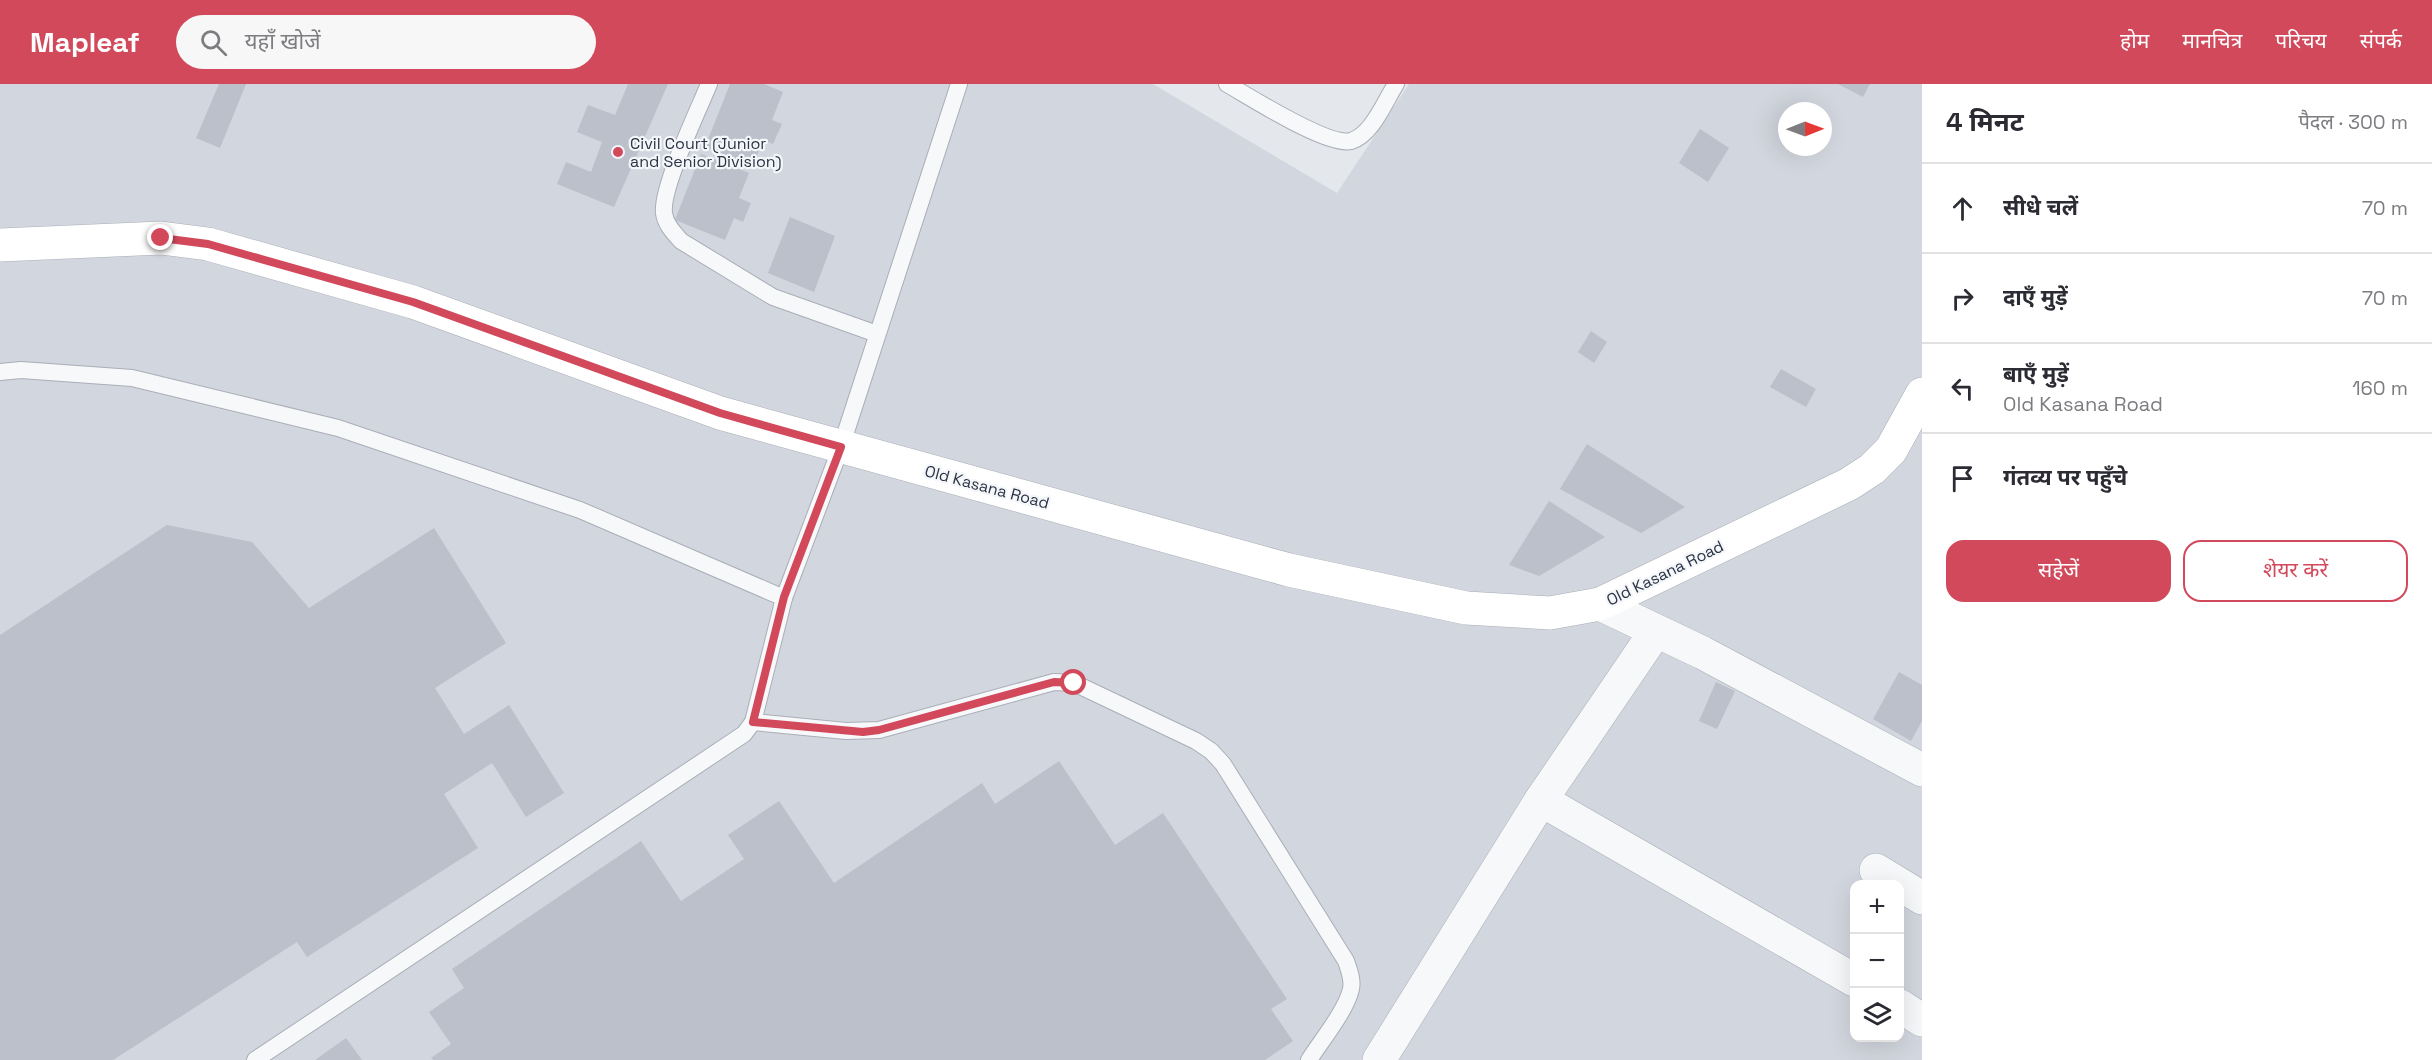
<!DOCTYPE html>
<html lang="hi">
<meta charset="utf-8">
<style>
:root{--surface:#fff;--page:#f7f7f7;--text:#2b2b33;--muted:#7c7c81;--line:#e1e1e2;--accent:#d1495b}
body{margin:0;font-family:"Space Grotesk","Noto Sans Devanagari",sans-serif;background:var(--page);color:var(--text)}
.controls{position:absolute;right:18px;bottom:18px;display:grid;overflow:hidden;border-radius:12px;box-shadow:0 6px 24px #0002}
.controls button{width:54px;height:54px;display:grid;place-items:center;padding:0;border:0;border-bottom:2px solid var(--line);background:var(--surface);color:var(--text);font:30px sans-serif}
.compass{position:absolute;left:1778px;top:18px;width:54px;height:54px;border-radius:50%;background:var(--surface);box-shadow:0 6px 24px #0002;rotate:89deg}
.stop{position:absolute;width:18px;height:18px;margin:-14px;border:4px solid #d1495b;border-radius:50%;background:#fff}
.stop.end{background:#d1495b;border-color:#fff;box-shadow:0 2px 6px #0008}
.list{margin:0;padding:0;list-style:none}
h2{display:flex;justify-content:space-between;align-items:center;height:78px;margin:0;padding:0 24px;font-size:26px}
h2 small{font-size:20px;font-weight:400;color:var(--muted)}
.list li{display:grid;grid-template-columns:39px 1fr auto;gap:18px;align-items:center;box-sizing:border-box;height:90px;padding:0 24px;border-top:2px solid var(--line)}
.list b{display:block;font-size:22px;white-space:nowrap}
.list p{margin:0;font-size:20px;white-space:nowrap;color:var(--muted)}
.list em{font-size:20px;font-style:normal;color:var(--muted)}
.actions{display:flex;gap:12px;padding:18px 24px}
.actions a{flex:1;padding:14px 0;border:2px solid var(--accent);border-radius:18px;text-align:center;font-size:21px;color:var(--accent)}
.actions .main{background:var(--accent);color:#fff}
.icon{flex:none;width:33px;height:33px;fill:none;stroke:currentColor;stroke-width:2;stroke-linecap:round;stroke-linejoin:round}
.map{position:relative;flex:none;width:1922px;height:976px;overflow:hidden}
header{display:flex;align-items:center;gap:36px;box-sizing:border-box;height:84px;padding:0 30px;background:var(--accent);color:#fff}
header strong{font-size:28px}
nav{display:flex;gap:33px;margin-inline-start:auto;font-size:21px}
.search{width:420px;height:54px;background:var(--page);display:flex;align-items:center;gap:15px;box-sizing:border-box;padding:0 21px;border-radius:33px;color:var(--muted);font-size:22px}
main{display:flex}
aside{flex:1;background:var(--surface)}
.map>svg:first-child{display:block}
.built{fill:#d2d6de;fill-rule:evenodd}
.building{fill:#bbc0ca}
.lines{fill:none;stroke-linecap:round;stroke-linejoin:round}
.lane-casing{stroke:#a9aeb7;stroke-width:18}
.street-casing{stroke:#a9aeb7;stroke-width:34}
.secondary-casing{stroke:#a9aeb7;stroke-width:34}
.lane{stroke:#f7f8fa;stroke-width:16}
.street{stroke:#f7f8fa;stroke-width:33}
.secondary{stroke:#fff;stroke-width:33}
.route{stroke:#d1495b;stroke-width:8}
.poi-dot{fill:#d1495b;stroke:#f4f6f9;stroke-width:2}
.labels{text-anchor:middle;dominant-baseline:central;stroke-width:4.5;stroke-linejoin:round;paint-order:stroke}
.poi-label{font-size:16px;fill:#2b3445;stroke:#f4f6f9;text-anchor:start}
.street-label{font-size:16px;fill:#2b3445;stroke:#f4f6f9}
</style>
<header>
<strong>Mapleaf</strong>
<div class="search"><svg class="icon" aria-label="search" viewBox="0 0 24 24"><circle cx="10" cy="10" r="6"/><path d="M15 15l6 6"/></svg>यहाँ खोजें</div>
<nav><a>होम</a><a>मानचित्र</a><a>परिचय</a><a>संपर्क</a></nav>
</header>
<main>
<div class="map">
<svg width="1922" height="976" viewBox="0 0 1922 976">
<rect width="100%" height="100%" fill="#e4e7ec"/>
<path class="built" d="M0 0H1153L1337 109 1409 0H1922V976H0ZM1787 27H1823V63H1787ZM1854 800H1900V954H1854Z"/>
<g class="building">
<polygon points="219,0 246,0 220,64 196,54"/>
<polygon points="628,0 668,0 614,123 557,100 566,78 591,88 602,58 577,48 588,21 615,31"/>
<polygon points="730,0 764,0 783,8 772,36 782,40 773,60 763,56 753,82 705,63"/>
<polygon points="1838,0 1870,0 1863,13"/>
<polygon points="1700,45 1729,64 1708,98 1679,79"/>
<polygon points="701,70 749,89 739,114 751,119 743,138 734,134 725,156 675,136"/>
<polygon points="790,133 835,152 814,208 768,189"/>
<polygon points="1591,247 1607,258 1594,279 1578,268"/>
<polygon points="1781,285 1816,305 1806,323 1770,303"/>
<polygon points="1587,360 1685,423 1641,449 1560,405"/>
<polygon points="1549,417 1605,453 1539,492 1509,481"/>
<polygon points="167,441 252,458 309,524 434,444 506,559 435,604 464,650 509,621 564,709 526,733 492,679 444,710 478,764 307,873 297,858 113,976 0,976 0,551"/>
<polygon points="1899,588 1922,601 1922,637 1911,657 1873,635"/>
<polygon points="1716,598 1735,607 1717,645 1699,637"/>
<polygon points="1059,677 1115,761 1163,729 1287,915 1271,925 1293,957 1265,976 433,976 431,974 451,960 429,928 464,904 452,885 641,757 681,817 744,775 728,751 779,717 834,799 982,699 995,720"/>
<polygon points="346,954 362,976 315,976"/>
</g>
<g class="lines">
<defs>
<g id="lane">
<path d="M709 0C698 27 661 104 664 129 665 140 674 149 681 157L773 213 877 250"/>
<path d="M1227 0C1250 13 1328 63 1351 57 1372 51 1385 17 1396 0"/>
<polyline points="0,288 21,286 132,294 338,344 580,426 784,514"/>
<path d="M753 638 846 647 879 646 1054 598 1074 599 1196 657 1211 667 1223 680 1346 877C1349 886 1353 895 1351 905 1346 927 1321 957 1309 976"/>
<polyline points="255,976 744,650 753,638 784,514 841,363 959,0"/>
</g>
<g id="street">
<polyline points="1600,520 1703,569 1922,686"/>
<polyline points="1541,716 1854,896"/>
<polyline points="1876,786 1922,814"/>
<polyline points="1900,922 1922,936"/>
<polyline points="1379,976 1541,716 1656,547"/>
</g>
<polyline id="secondary" points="0,161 161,154 208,160 413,218 720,329 1289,486 1466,524 1550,529 1600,520 1849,400 1872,385 1891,366 1922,310"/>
</defs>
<use href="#lane" class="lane-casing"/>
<use href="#street" class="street-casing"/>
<use href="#secondary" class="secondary-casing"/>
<use href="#lane" class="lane"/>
<use href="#street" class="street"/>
<use href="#secondary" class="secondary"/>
</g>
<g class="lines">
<polyline class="route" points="161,154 208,160 413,218 720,329 841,363 784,513 753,638 863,648 879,646 1054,598 1074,599"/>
</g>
<circle class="poi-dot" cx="618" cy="68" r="6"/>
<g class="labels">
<g class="poi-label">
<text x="630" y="59">Civil Court (Junior<tspan x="630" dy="18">and Senior Division)</tspan></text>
</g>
<g class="street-label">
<text transform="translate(987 403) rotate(15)">Old Kasana Road</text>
<text transform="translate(1665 489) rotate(-26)">Old Kasana Road</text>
</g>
</g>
</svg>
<div class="controls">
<button>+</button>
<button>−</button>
<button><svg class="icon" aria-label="layers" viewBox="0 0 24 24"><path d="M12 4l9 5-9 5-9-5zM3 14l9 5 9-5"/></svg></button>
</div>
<svg class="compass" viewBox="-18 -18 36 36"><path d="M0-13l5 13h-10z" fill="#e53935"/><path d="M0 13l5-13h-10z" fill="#7c7c81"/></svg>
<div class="stop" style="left:1074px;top:599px"></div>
<div class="stop end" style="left:161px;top:154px"></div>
</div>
<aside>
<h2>4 मिनट<small>पैदल · 300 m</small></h2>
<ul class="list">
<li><svg class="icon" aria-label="ahead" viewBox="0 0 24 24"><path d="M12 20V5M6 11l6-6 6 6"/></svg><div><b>सीधे चलें</b></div><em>70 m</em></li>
<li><svg class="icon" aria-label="right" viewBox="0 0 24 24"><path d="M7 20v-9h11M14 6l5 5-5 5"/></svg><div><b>दाएँ मुड़ें</b></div><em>70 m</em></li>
<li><svg class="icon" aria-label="left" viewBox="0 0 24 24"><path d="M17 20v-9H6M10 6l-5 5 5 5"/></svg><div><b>बाएँ मुड़ें</b><p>Old Kasana Road</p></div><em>160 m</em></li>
<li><svg class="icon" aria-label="arrive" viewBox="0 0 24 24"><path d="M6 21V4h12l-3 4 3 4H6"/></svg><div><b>गंतव्य पर पहुँचे</b></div></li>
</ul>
<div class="actions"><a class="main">सहेजें</a><a>शेयर करें</a></div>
</aside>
</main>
